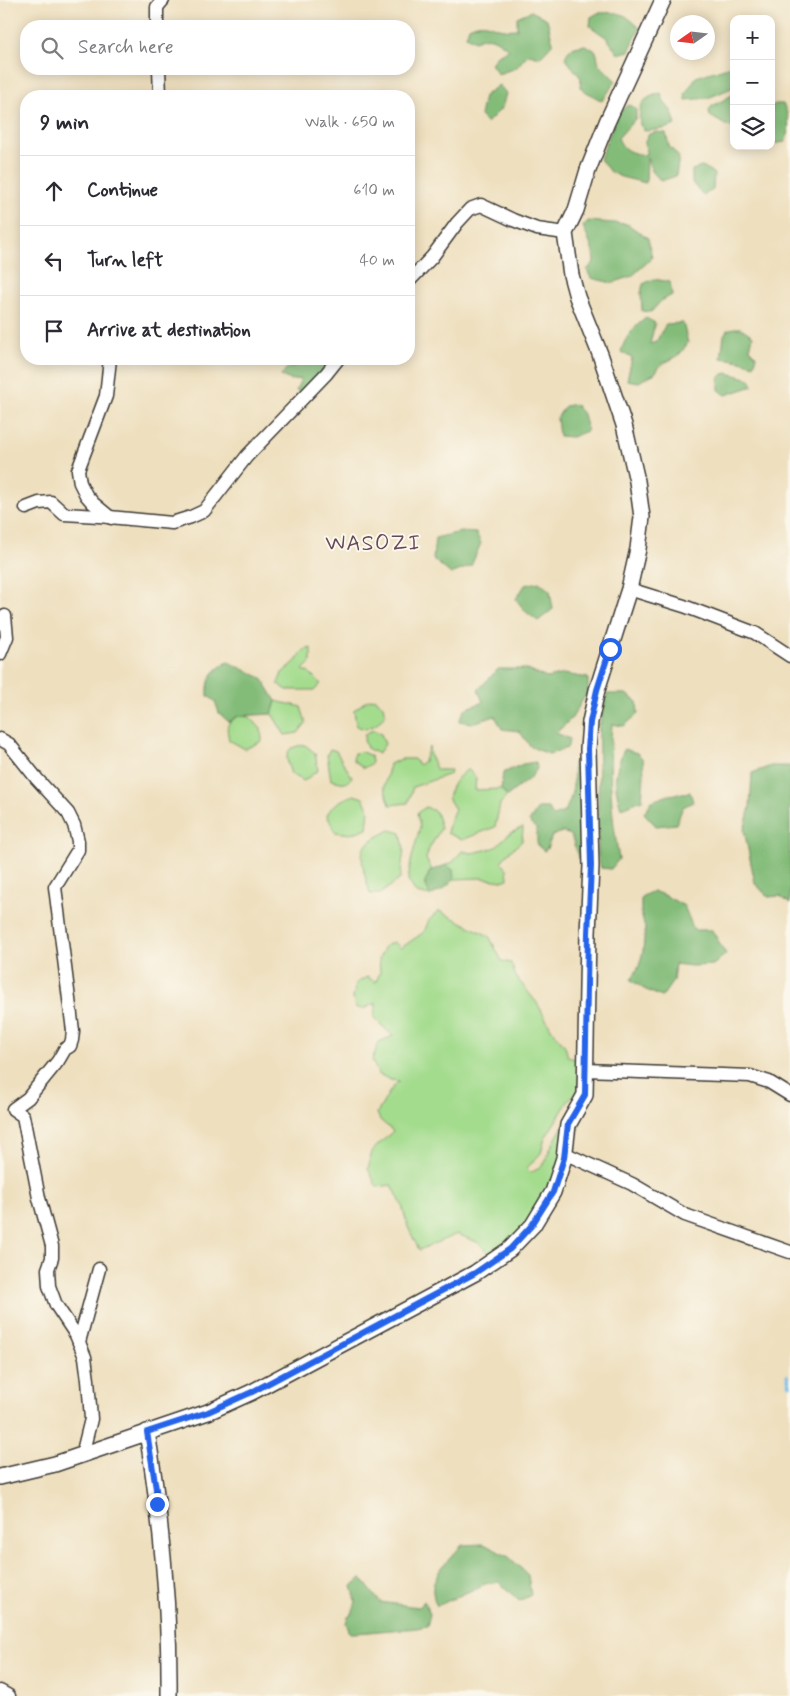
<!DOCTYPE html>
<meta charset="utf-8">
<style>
:root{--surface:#fff;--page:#f2f2f3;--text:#2b2b33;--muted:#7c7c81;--line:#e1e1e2}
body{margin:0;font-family:Mynerve,sans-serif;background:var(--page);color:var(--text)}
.controls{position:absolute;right:15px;top:15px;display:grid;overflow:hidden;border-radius:10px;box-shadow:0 2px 12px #0003}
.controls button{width:45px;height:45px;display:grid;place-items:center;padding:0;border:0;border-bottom:1px solid var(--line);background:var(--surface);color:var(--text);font:25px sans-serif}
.compass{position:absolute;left:670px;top:15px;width:45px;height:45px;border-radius:50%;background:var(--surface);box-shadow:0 2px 12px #0003;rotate:256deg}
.stop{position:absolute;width:15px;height:15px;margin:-11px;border:4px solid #2563eb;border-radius:50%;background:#fff}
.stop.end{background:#2563eb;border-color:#fff;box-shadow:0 1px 5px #0008}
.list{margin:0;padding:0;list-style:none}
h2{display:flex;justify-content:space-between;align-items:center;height:65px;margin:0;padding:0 20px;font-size:21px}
h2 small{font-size:16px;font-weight:400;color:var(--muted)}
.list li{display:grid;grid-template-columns:32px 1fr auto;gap:15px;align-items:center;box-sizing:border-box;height:70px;padding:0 20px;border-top:1px solid var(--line)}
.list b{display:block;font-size:19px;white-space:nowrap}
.list em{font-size:16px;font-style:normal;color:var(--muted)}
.icon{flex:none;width:28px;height:28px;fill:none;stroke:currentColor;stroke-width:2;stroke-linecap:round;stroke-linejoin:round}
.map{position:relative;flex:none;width:790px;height:1696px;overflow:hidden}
.search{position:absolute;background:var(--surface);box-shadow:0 2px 12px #0003;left:20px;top:20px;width:395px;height:55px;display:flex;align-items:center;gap:12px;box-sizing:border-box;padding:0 18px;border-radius:20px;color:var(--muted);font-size:19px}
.panel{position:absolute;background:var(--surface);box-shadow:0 2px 12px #0003;left:20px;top:90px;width:395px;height:275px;border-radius:20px}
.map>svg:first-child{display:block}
.green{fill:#a4dc8e;stroke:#607c55}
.forest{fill:#83bc79;stroke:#506c4a}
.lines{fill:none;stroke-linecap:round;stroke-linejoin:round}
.stream{stroke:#76beee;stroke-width:3}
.minor-casing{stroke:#3c3934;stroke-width:15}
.tertiary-casing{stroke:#3c3934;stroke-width:18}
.minor{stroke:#fff;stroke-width:12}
.tertiary{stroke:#fff;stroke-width:15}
.route{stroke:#2563eb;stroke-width:6}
.labels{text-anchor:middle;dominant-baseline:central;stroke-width:4;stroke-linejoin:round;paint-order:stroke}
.quarter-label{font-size:22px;letter-spacing:1px;fill:#674a58;stroke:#fbf7ec}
</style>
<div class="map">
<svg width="790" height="1696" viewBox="0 0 790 1696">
<rect width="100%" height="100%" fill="#fbf7ec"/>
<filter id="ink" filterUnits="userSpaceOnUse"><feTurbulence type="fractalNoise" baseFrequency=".02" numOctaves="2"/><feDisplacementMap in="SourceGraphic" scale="10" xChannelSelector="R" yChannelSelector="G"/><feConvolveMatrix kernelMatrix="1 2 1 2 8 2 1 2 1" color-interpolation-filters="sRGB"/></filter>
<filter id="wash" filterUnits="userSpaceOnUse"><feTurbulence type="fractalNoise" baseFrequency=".0096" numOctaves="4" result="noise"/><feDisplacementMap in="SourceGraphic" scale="20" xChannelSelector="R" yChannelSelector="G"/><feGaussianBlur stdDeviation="1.12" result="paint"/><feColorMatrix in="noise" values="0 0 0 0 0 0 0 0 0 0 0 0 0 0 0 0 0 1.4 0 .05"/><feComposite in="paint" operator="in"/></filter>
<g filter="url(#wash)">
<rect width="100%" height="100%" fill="#eedfbe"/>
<g class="green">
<polygon points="311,648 311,662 303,670 310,673 321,684 315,690 287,690 278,684 282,673 295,662 304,650"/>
<polygon points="374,698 383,706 385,715 376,725 365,729 356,726 354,710 366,701"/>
<path d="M276 701C285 704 293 704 301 707L306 723 298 733 285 735 272 714Z"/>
<path d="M238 716 250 717 261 729 262 741 245 749 229 740C226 725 226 724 238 716Z"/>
<polygon points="373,730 381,734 385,744 378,754 367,748 364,740 365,734"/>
<path d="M305 745 315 753 318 770 304 781 291 774C285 756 283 747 305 745Z"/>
<polygon points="429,747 430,756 437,770 451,770 450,774 413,787 408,803 390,805 384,787 390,764 401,759 414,759 419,765 424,761"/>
<polygon points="330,749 336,751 352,777 346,783 331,780 327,755"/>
<polygon points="362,752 371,756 372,763 364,768 353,760 354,753"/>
<path d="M468 769 476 778 475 790 501 789 507 796 500 804 495 827 462 840 447 833 450 820 455 809 448 798C451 785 457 777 468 769Z"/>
<path d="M354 795 363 798 369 810 367 828 351 834 335 832 327 815C332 804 343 799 354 795Z"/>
<polygon points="426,807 436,812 441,828 429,849 426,859 432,870 430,871 425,883 430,896 416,893 408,880 411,861 420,827 417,813"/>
<polygon points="523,827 522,841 508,853 501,862 507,869 508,879 502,881 481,878 454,879 453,870 446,865 453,862 462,851 472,853 494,848 509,834"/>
<path d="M390 830 401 833 404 849 400 879 380 894H370C368 884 358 858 364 848 369 840 381 835 390 830Z"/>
<path d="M439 911 489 936 502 961 511 963 516 977 537 1003 551 1028 565 1046 568 1057 578 1060 579 1090 571 1097 545 1138 541 1153 527 1168 530 1173 540 1168 546 1161 550 1149 574 1106 580 1117 574 1157 558 1196 492 1257 477 1242 457 1234 419 1250 408 1227 402 1205 392 1185 377 1187 368 1169 372 1151 393 1131 380 1120 377 1113C384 1103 389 1089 399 1081L391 1080 378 1074 372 1060 379 1042 393 1036 374 1018 376 1003 365 1008H356L353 998 356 983 367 977 376 982 380 972 379 959 385 946 394 942 401 948 424 932 429 920Z"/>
</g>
<g class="forest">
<path d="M531 11 547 19 553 43 540 57 528 54 516 68 498 74 491 64 496 56 509 49C496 40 491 33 475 41L466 36 469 27C485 19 489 27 504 29 508 30 513 29 517 29V17Z"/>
<path d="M598 13C621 12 623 12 640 28L629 51 618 54 607 38 590 26 591 17Z"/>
<path d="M585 45 596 51 599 64 616 81 602 101 580 88 581 78 565 58C569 47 574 47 585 45Z"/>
<polygon points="734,65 734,87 708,98 686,100 685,94 696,77"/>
<polygon points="499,85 506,93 502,108 487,123 480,116 484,96"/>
<path d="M661 93 664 102 672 112 676 125 663 129 645 131 640 125C638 106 641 98 661 93Z"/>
<polygon points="734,94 734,128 727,126 710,116 709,111 711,107"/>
<path d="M775 104H783C790 116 790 129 785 142L772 144 771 107Z"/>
<path d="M628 105 636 108V118L618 138C624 152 632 153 646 155L645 141 649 134 657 132 666 133 669 146 679 157 676 176 661 181 652 171 647 158 646 183 621 177 610 172 600 159 618 113Z"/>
<polygon points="701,167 708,169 714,174 713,190 703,195 692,183 692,170"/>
<path d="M588 221 627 224 648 238 652 258 632 276 612 283 591 278 587 270 594 262C594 249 587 238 583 226Z"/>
<polygon points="654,279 670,282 672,295 661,301 651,312 642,311 641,293 643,284"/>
<path d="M646 318 655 323 650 344 656 342 666 324 683 323 688 343 679 355 661 365 655 373 639 382 627 380 632 358 621 352C624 338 635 326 646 318Z"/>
<polygon points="734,328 741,328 753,336 750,349 757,356 754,365 741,361 721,358 724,335 727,330"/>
<polygon points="301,359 333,359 304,395 296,390 301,379 291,380 281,376 286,369 300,364"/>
<polygon points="728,373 750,379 753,386 726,395 719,390 719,378 723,374"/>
<polygon points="575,404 583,414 587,431 572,437 559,436 557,418 565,406"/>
<polygon points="461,532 476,533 481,543 471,566 451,574 433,559 435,538"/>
<polygon points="539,582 550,591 553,609 538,621 525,611 516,599 525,585"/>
<path d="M228 662 262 678 276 701 272 714 238 716 229 722 219 713 215 701 208 696C207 678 212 671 228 662Z"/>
<polygon points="498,669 525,669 547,678 564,674 588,678 588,691 572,718 556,733 570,739 567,748 549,754 531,747 519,731 502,729 495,716 472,723 459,721 465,709 483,702 478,690"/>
<path d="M607 694H626L637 702 638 714 624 726 612 724C608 769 611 815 619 859L611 869 601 868 598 856 599 727Z"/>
<path d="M624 749 637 753 643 759 644 775 642 800 621 808C613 782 614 774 624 749Z"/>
<path d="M585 755 584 860 579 859 571 835 562 832 552 836 547 849 544 851 537 845V829L529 822 538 808H548L553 816 564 812C574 797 574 781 573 763Z"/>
<polygon points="536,762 537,769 530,778 507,796 501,789 503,773 523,764"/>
<polygon points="771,766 790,766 790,904 780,896 768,897 755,883 744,830 750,807 752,773"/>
<polygon points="690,792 693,802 683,807 676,824 656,826 644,813 652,801 669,795"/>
<polygon points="446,865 453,870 454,879 444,889 430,896 425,883 430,871"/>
<polygon points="653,891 666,896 684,906 694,930 712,930 726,954 713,965 692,966 675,964 673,981 662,997 644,989 631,980 639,966 643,951 645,928 641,914 641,897"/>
<path d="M484 1544 509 1557 528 1575 531 1595 519 1601 499 1582 485 1584 437 1606C424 1579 445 1565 462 1545Z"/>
<path d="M361 1578 380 1602 418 1607 424 1601 430 1614 427 1626C415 1629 403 1629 391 1630 377 1631 364 1633 350 1633L346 1623 348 1617 352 1614 356 1601 352 1586Z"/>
</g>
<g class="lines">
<polyline class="stream" points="787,1375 790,1385"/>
</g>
</g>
<g filter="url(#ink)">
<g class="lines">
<defs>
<g id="minor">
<polyline points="157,26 157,7 163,0"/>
<polyline points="159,69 160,96"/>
<polyline points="409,281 432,257 457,223 470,209 481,205 513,220 537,229 565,233"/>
<polyline points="110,359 106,396 78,470 80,483 86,495 93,503 111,518"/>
<polyline points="26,508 39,503 51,502 64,514 99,516 172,523 191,517 204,511 247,456 326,374 338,359"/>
<polyline points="629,589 684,606 755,633 790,656"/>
<polyline points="0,654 7,637 5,616"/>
<polyline points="0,739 9,744 37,779 68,813 74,825 78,841 78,850 55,887 73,1031 72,1040 70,1046 65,1049 58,1061 28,1098 13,1109 23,1116 39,1198 52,1246 52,1258 48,1269 49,1286 56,1305 76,1335 85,1357 88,1380 91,1419 82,1455"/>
<polyline points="585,1070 750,1076 769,1082 790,1095"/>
<polyline points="564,1153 632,1184 685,1215 790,1252"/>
<polyline points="79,1342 99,1269"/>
<polyline points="0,1691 9,1696"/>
</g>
<g id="tertiary">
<path d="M147 1432C161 1519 170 1607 169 1696"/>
<polyline points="0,1477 55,1464 208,1412 252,1392 475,1273 510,1249 533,1225 553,1192 564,1158 568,1125 585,1095 588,933 591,866 588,749 590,722 597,690 629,589 638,549 642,517 637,481 624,425 600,354 577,297 571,275 565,233 576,210 588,170 607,122 663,0"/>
</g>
</defs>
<use href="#minor" class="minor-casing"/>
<use href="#tertiary" class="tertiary-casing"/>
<use href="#minor" class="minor"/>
<use href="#tertiary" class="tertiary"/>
</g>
</g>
<g class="lines" filter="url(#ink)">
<polyline class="route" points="157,1504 156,1489 147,1432 208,1412 252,1392 475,1273 510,1249 532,1225 553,1192 564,1158 568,1124 585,1095 588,933 591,866 588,749 590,722 597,690 610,649"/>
</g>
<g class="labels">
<g class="quarter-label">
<text x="373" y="544">WASOZI</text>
</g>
</g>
</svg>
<div class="controls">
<button>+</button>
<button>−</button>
<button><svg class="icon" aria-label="layers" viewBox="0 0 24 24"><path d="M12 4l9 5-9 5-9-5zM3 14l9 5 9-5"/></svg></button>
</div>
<svg class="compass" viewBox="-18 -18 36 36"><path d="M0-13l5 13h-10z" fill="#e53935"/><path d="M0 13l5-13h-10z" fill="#7c7c81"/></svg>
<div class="stop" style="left:610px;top:649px"></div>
<div class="stop end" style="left:157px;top:1504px"></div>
<div class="search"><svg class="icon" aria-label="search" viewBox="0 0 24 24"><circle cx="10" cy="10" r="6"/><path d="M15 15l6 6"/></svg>Search here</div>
<section class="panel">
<h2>9 min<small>Walk · 650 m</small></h2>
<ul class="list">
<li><svg class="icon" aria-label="ahead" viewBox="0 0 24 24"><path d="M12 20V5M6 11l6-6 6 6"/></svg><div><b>Continue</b></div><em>610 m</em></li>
<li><svg class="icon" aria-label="left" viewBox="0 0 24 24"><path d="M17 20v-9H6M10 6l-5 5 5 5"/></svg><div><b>Turn left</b></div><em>40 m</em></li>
<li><svg class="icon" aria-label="arrive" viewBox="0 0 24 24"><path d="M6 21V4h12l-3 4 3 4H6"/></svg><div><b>Arrive at destination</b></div></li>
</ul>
</section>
</div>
